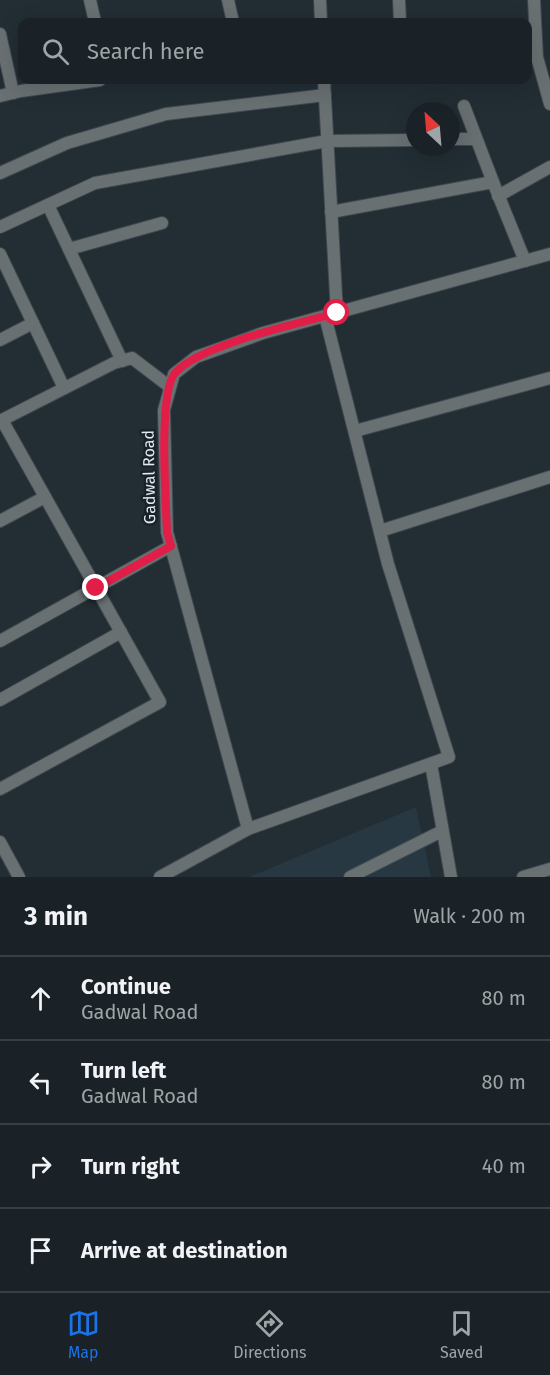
<!DOCTYPE html>
<html lang="en">
<head>
<meta charset="utf-8">
<style>
  :root { --surface:#1a2227; --page:#272f33; --text:#f1f3f6; --muted:#9fa4a7; --line:#383f44; --accent:#1a73e8 }
  body { margin:0; font-family:"Fira Sans",sans-serif; background:var(--page); color:var(--text) }
  .compass { position:absolute; left:406px; top:102px; width:54px; height:54px; border-radius:50%; background:var(--surface); box-shadow:0 6px 24px #0002; rotate:334deg }
  .stop { position:absolute; width:18px; height:18px; margin:-14px; border:4px solid #e11d48; border-radius:50%; background:#fff }
  .stop.end { background:#e11d48; border-color:#fff; box-shadow:0 2px 6px #0008 }
  .list { margin:0; padding:0; list-style:none }
  h2 { display:flex; justify-content:space-between; align-items:center; height:78px; margin:0; padding:0 24px; font-size:26px }
  h2 small { font-size:20px; font-weight:400; color:var(--muted) }
  .list li { display:grid; grid-template-columns:39px 1fr auto; gap:18px; align-items:center; box-sizing:border-box; height:84px; padding:0 24px; border-top:2px solid var(--line) }
  .list b { display:block; font-size:22px; white-space:nowrap }
  .list p { margin:0; font-size:20px; white-space:nowrap; color:var(--muted) }
  .list em { font-size:20px; font-style:normal; color:var(--muted) }
  .icon { flex:none; width:33px; height:33px; fill:none; stroke:currentColor; stroke-width:2; stroke-linecap:round; stroke-linejoin:round }
  .map { position:relative; flex:none; width:550px; height:877px; overflow:hidden }
  .search { position:absolute; background:var(--surface); box-shadow:0 6px 24px #0002; left:18px; right:18px; top:18px; height:66px; display:flex; align-items:center; gap:15px; box-sizing:border-box; padding:0 21px; border-radius:12px; color:var(--muted); font-size:22px }
  .sheet { height:414px; background:var(--surface) }
  nav { display:flex; justify-content:space-around; align-items:center; box-sizing:border-box; height:84px; border-top:2px solid var(--line); background:var(--surface); font-size:16px; color:var(--muted) }
  nav a { display:grid; justify-items:center; gap:3px }
  nav .on { color:var(--accent) }
  .map>svg:first-child { display:block }
  .built { fill:#273842 }
  .lines { fill:none; stroke-linecap:round; stroke-linejoin:round }
  .minor-casing { stroke:#3d484e; stroke-width:14 }
  .tertiary-casing { stroke:#3d484e; stroke-width:14 }
  .minor { stroke:#697071; stroke-width:12 }
  .tertiary { stroke:#697071; stroke-width:12 }
  .route { stroke:#e11d48; stroke-width:8 }
  .labels { text-anchor:middle; dominant-baseline:central; stroke-width:5; stroke-linejoin:round; paint-order:stroke }
  .street-label { font-size:16px; fill:#e4ebf0; stroke:#192329 }
</style>
</head>
<body>
<div class="map">
<svg width="550" height="877" viewBox="0 0 550 877">
  <rect width="100%" height="100%" fill="#222d34"/>
  <path class="built" d="M 416,807 L 431,877 L 249,877 Z"/>
  <g class="lines">
    <defs>
      <g id="minor">
        <path d="M 90,0 L 95,22"/>
        <path d="M 228,0 L 233,22"/>
        <path d="M 320,0 L 321,22"/>
        <path d="M 399,0 L 400,22"/>
        <path d="M 0,34 L 13,93"/>
        <path d="M 528,57 L 537,57 L 534,0"/>
        <path d="M 537,57 L 550,104"/>
        <path d="M 324,80 L 337,313"/>
        <path d="M 0,96 L 21,91 L 100,80"/>
        <path d="M 464,106 L 493,182"/>
        <path d="M 451,139 L 476,139"/>
        <path d="M 0,173 L 67,143 L 166,114 L 325,95"/>
        <path d="M 498,196 L 550,167"/>
        <path d="M 48,205 L 122,361"/>
        <path d="M 331,212 L 493,182 L 525,261"/>
        <path d="M 0,227 L 95,183 L 327,141 L 415,140"/>
        <path d="M 69,249 L 162,223"/>
        <path d="M 0,254 L 64,388"/>
        <path d="M 0,340 L 33,323"/>
        <path d="M 355,431 L 550,378"/>
        <path d="M 0,521 L 45,497"/>
        <path d="M 380,531 L 550,477"/>
        <path d="M 0,641 L 171,546"/>
        <path d="M 0,700 L 121,632"/>
        <path d="M 431,764 L 451,877"/>
        <path d="M 0,789 L 160,702 L 2,420"/>
        <path d="M 248,829 L 449,757 L 388,564 L 325,316"/>
        <path d="M 0,842 L 19,877"/>
        <path d="M 350,877 L 442,831"/>
        <path d="M 523,877 L 550,869"/>
      </g>
      <g id="tertiary">
        <path d="M 0,421 L 114,363 L 132,358 L 170,387"/>
        <path d="M 160,877 L 248,829 L 167,532 L 164,410 L 174,374 L 196,357 L 263,333 L 550,254"/>
      </g>
    </defs>
    <use href="#minor" class="minor-casing"/>
    <use href="#tertiary" class="tertiary-casing"/>
    <use href="#minor" class="minor"/>
    <use href="#tertiary" class="tertiary"/>
  </g>
  <g class="lines">
    <path class="route" d="M 96,588 L 171,546 L 167,532 C 166,502 158,393 175,373 C 199,345 299,323 337,313"/>
  </g>
  <g class="labels">
    <g class="street-label">
      <text transform="translate(149 477) rotate(-91)">Gadwal Road</text>
    </g>
  </g>
</svg>
<svg class="compass" viewBox="-18 -18 36 36"><path d="M0-13l5 13h-10z" fill="#e53935"/><path d="M0 13l5-13h-10z" fill="#9fa4a7"/></svg>
<div class="stop" style="left:337px;top:313px"></div>
<div class="stop end" style="left:96px;top:588px"></div>
<div class="search"><svg class="icon" aria-label="search" viewBox="0 0 24 24"><circle cx="10" cy="10" r="6"/><path d="M15 15l6 6"/></svg>Search here</div>
</div>
<section class="sheet">
<h2>3 min<small>Walk · 200 m</small></h2>
<ul class="list">
<li><svg class="icon" aria-label="ahead" viewBox="0 0 24 24"><path d="M12 20V5M6 11l6-6 6 6"/></svg><div><b>Continue</b><p>Gadwal Road</p></div><em>80 m</em></li>
<li><svg class="icon" aria-label="left" viewBox="0 0 24 24"><path d="M17 20v-9H6M10 6l-5 5 5 5"/></svg><div><b>Turn left</b><p>Gadwal Road</p></div><em>80 m</em></li>
<li><svg class="icon" aria-label="right" viewBox="0 0 24 24"><path d="M7 20v-9h11M14 6l5 5-5 5"/></svg><div><b>Turn right</b></div><em>40 m</em></li>
<li><svg class="icon" aria-label="arrive" viewBox="0 0 24 24"><path d="M6 21V4h12l-3 4 3 4H6"/></svg><div><b>Arrive at destination</b></div></li>
</ul>
</section>
<nav>
<a class="on"><svg class="icon" aria-label="map" viewBox="0 0 24 24"><path d="M3 6l6-2 6 2 6-2v14l-6 2-6-2-6 2zM9 4v14M15 6v14"/></svg>Map</a>
<a><svg class="icon" aria-label="directions" viewBox="0 0 24 24"><path d="M12 3l9 9-9 9-9-9zM9 14v-3h6M13 9l2 2-2 2"/></svg>Directions</a>
<a><svg class="icon" aria-label="saved" viewBox="0 0 24 24"><path d="M7 4h10v16l-5-4-5 4z"/></svg>Saved</a>
</nav>
</body>
</html>
